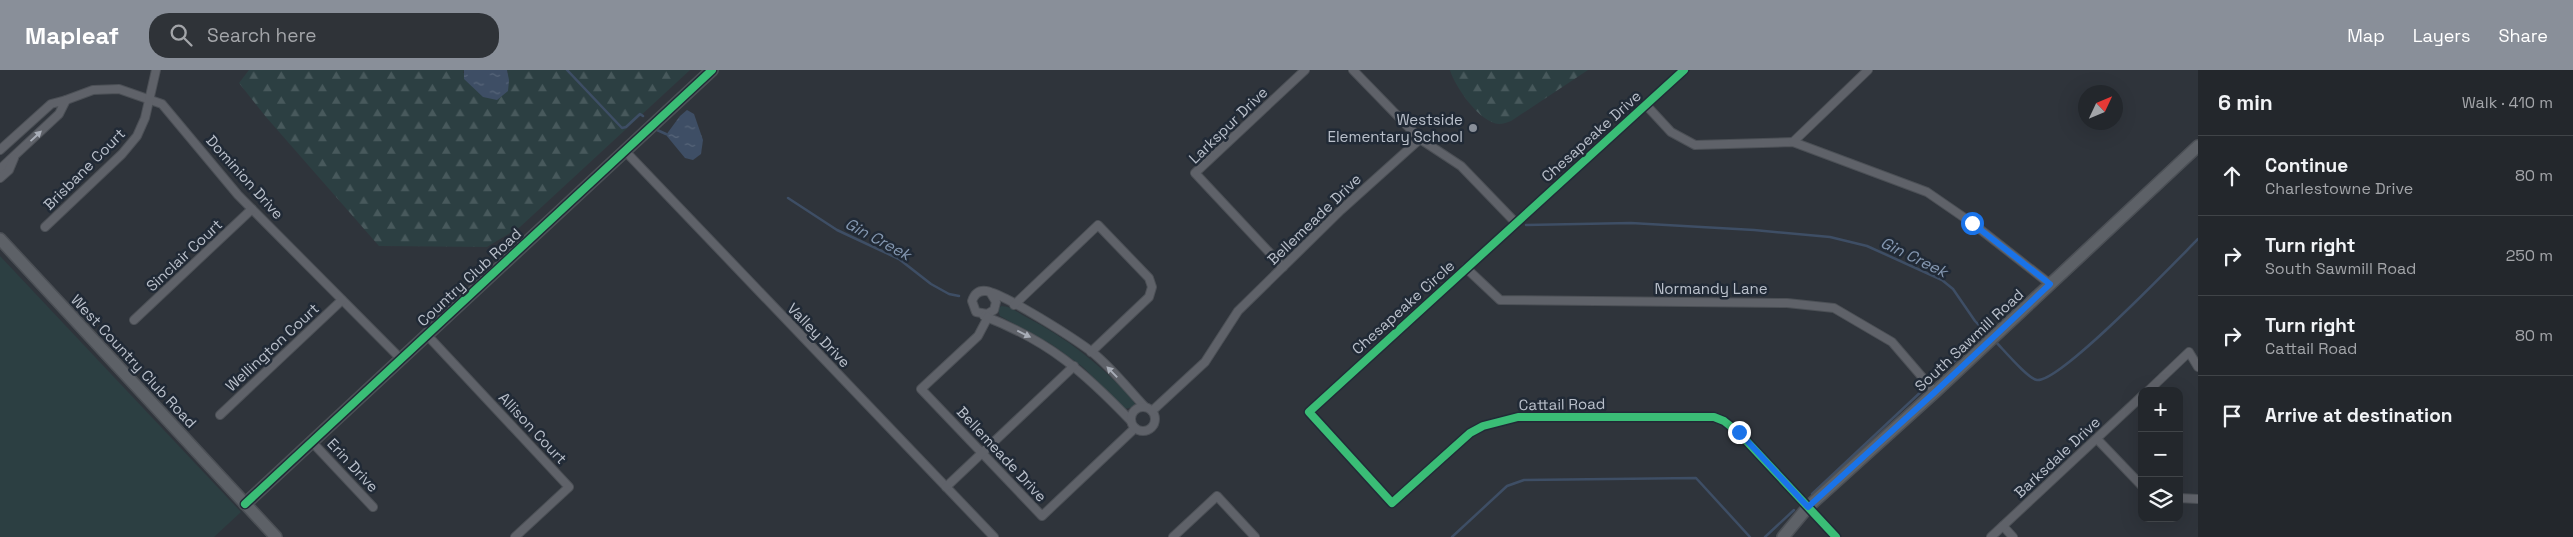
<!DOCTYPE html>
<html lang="en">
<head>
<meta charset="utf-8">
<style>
  :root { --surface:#23272c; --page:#2f3338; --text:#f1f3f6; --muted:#a3a5a9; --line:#404448; --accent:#898f99 }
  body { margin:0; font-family:"Space Grotesk",sans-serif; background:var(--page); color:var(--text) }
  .controls { position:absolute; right:15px; bottom:15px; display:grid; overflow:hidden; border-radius:10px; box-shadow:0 5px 20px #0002 }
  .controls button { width:45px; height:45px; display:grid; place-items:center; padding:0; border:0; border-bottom:1px solid var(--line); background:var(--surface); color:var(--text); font:25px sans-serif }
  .compass { position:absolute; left:2078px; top:15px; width:45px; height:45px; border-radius:50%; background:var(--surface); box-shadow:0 5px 20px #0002; rotate:46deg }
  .stop { position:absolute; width:15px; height:15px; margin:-11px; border:4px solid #1a73e8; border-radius:50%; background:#fff }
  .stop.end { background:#1a73e8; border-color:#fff; box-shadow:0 1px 5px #0008 }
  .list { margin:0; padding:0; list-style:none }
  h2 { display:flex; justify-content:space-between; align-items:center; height:65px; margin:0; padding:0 20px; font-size:21px }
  h2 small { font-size:16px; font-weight:400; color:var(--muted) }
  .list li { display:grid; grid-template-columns:32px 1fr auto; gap:15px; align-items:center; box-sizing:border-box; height:80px; padding:0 20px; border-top:1px solid var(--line) }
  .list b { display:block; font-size:19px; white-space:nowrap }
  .list p { margin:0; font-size:16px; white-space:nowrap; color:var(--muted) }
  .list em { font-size:16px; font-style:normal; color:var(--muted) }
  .icon { flex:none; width:28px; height:28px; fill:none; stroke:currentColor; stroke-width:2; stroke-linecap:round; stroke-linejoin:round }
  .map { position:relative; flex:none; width:2198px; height:467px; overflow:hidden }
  header { display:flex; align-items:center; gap:30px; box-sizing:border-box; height:70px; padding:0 25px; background:var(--accent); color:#fff }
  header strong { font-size:24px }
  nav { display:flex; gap:28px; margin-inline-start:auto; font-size:18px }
  .search { width:350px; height:45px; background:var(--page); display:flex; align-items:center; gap:12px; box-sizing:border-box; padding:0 18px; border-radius:20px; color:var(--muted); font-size:19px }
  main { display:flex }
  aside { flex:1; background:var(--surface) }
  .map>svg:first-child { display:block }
  .grass { fill:#2c3f42 }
  .forest { fill:url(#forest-firs) }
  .water { fill:url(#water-ripples) }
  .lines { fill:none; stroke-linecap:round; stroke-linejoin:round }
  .stream { stroke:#3e4e65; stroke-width:2.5 }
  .street-casing { stroke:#4c5056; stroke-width:10 }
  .secondary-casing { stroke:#4c5056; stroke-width:14 }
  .street { stroke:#5f6269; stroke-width:8 }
  .secondary { stroke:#5d6167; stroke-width:11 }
  .cycleway-casing { stroke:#212a36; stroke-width:11 }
  .cycleway { stroke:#3abd76; stroke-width:8 }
  .oneway { fill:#a8adb7 }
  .route { stroke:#1a73e8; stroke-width:6 }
  .poi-dot { fill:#898f99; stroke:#212a36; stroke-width:2 }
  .labels { text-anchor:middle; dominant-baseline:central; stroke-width:5; stroke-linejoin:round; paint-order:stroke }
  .poi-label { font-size:15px; fill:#bac0cb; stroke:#212a36; text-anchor:end }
  .street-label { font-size:15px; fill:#bac0cb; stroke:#212a36 }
  .water-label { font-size:16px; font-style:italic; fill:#8497b0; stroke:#212a36 }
</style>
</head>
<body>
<header>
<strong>Mapleaf</strong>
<div class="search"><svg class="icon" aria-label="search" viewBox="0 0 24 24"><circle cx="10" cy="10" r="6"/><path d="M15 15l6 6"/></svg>Search here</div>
<nav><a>Map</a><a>Layers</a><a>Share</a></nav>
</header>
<main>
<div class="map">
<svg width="2198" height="467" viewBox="0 0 2198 467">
  <defs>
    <pattern id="forest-firs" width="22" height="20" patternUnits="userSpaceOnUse" patternTransform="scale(1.25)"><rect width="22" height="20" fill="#2c3f42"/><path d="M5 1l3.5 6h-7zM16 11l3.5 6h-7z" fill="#48595c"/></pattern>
    <pattern id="water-ripples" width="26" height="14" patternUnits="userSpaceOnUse" patternTransform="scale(1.25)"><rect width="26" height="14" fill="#3e4e65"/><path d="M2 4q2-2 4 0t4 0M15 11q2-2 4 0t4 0" fill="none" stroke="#58667a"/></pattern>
  </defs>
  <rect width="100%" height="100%" fill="#2f343b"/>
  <g class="grass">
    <path d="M 0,186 L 241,442 L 214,467 L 0,467 Z"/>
    <path d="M 1001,236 C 1010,236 1019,243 1026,247 C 1067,268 1099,294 1131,327 L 1135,334 L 1133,337 L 1125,339 L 1083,297 L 1051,274 L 1000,246 L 998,240 Z"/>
  </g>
  <g class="forest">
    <path d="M 249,0 L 464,0 L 463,3 L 508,3 L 507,0 L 690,0 L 520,157 L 487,177 L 379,176 L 266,47 L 239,13 Z"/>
    <path d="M 1450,0 L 1588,0 L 1511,51 C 1508,52 1503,54 1499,54 C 1480,53 1455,17 1450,0 Z"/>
  </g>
  <g class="water">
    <path d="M 464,0 L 507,0 L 509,10 L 508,21 L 497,30 L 483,27 L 464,9 Z"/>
    <path d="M 687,40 L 694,44 L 703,70 L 701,84 L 693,90 L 685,88 L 666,65 L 680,46 Z"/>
  </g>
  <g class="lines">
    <g class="stream">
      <path d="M 567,0 L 622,58 L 626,57 L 640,44 L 643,46"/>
      <path d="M 657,60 L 666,64"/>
      <path d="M 788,128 L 837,160 L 899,189 L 931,214 L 949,224 L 959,226"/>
      <path d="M 1526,155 L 1631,153 L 1754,160 L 1830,167 L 1867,176 L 1942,210 L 1953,219 L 1975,251 L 1989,266"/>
      <path d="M 1995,271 C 2003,279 2028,309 2037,310 C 2060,313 2176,191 2198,169"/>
      <path d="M 1937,307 L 1986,263"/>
      <path d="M 1812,424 L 1925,318"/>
      <path d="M 1452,467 L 1507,416 L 1524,410 L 1696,408 L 1750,467"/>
      <path d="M 1765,467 L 1794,440"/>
    </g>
    <defs>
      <g id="street">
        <path d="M 1353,0 L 1420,69 L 1461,96 L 1516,153"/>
        <path d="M 1684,0 L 1309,342 L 1392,433 L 1470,363 L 1483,356 L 1518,347 L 1714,347 L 1724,351 L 1739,363 L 1836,467"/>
        <path d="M 66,30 L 93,20 L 119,19 L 162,34 L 238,125 L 401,289"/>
        <path d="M 1646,35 L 1671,62 L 1695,75 L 1793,72 L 1927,122 L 1972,153 L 2050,214"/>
        <path d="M 1793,72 L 1868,0"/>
        <path d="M 0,80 L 51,34 L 66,30 L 59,44 L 0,99"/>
        <path d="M 625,81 L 994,467"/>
        <path d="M 0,108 L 9,100 L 14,88"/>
        <path d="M 45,157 L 122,84 L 137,66 L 145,48 L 156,0"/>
        <path d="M 1283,197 L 1195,103 L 1305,0"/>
        <path d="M 1466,198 L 1500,230 L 1787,233 L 1834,238 L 1892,272 L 1935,322"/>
        <path d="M 990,222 L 996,232 L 994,240 L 987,244 L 976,242 L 972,231 C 974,225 978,220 986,221 C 1005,224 1075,269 1092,282 C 1112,298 1128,319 1145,337"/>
        <path d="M 1014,235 L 1098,155 L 1149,208 L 1152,217 L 1149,227 L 1091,282"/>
        <path d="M 984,246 C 1049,271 1084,302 1131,351"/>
        <path d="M 988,247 L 978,266 L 921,319 L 1042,446 L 1135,358"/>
        <path d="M 134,250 L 252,139"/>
        <path d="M 427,265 L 569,417 L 515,467"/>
        <path d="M 2148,321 L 2189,282 L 2198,297"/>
        <circle cx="1143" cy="349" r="12"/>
        <path d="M 1152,341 L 1205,292 L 1238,241 L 1341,140 L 1420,69"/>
        <path d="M 220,345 L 342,230"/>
        <path d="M 2097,369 L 2142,416"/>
        <path d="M 312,372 L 373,437"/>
        <path d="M 946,417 L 1074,296"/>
        <path d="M 2179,428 L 2198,429"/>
        <path d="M 2003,456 L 2013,467"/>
        <path d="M 1173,467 L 1217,426 L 1255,467"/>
        <path d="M 1991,467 L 2142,326"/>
      </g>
      <g id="secondary">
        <path d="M 0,169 L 276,467"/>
        <path d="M 245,434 L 712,0"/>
        <path d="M 1783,467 L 1808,437 L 1935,322 L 2198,76"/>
      </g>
    </defs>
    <use href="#street" class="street-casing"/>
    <use href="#secondary" class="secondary-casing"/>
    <use href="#street" class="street"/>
    <use href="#secondary" class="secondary"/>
    <defs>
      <g id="cycleway">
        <path d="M 1684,0 L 1309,342 L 1392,433 L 1470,363 L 1483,356 L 1518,347 L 1714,347 L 1724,351 L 1739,363 L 1836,467"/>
        <path d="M 245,434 L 712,0"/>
      </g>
    </defs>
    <use href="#cycleway" class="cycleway-casing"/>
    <use href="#cycleway" class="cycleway"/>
  </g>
  <defs><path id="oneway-solid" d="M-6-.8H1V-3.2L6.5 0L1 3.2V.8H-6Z" transform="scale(1.25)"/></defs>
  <g class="oneway">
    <use href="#oneway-solid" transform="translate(36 66) rotate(-43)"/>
    <use href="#oneway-solid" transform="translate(1024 264) rotate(26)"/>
    <use href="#oneway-solid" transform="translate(1112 302) rotate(-134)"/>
  </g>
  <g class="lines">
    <path class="route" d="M 1739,362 L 1808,437 L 1935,322 L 2050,214 L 1972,153"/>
  </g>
  <circle class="poi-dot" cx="1473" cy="58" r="5"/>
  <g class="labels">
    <g class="poi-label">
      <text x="1463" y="49">Westside<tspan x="1463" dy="17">Elementary School</tspan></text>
    </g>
    <g class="street-label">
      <text transform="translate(1228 55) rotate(-44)">Larkspur Drive</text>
      <text transform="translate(1591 66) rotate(-42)">Chesapeake Drive</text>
      <text transform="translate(84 99) rotate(-45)">Brisbane Court</text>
      <text transform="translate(245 107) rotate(48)">Dominion Drive</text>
      <text transform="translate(1314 149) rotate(-44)">Bellemeade Drive</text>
      <text transform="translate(184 185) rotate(-43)">Sinclair Court</text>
      <text transform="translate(469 207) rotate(-43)">Country Club Road</text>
      <text x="1711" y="218">Normandy Lane</text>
      <text transform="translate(1403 237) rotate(-42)">Chesapeake Circle</text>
      <text transform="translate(819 265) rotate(46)">Valley Drive</text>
      <text transform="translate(1969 270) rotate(-43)">South Sawmill Road</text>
      <text transform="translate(272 277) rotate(-43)">Wellington Court</text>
      <text transform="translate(134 291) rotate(47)">West Country Club Road</text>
      <text transform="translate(1562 334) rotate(-1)">Cattail Road</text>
      <text transform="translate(533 358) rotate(47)">Allison Court</text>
      <text transform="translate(1002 384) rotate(47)">Bellemeade Drive</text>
      <text transform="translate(2057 387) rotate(-43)">Barksdale Drive</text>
      <text transform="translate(353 395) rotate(47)">Erin Drive</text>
    </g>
    <g class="water-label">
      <text transform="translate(878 169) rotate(28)">Gin Creek</text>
      <text transform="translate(1914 187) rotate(26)">Gin Creek</text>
    </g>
  </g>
</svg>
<div class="controls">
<button>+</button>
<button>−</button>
<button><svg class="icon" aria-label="layers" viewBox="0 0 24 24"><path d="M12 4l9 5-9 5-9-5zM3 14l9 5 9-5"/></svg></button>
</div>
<svg class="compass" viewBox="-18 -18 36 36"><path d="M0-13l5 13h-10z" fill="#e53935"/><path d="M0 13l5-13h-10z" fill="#a3a5a9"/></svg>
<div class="stop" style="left:1972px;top:153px"></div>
<div class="stop end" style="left:1739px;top:362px"></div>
</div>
<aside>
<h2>6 min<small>Walk · 410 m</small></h2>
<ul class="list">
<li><svg class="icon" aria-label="ahead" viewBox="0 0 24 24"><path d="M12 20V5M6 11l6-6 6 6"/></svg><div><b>Continue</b><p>Charlestowne Drive</p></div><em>80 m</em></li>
<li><svg class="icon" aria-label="right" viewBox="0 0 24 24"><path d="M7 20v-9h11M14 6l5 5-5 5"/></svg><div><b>Turn right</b><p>South Sawmill Road</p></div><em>250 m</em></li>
<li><svg class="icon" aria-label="right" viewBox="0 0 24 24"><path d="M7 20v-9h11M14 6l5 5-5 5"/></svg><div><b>Turn right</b><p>Cattail Road</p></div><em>80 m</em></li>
<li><svg class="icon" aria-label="arrive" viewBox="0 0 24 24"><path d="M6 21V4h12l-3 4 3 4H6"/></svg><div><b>Arrive at destination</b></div></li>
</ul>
</aside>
</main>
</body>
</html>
